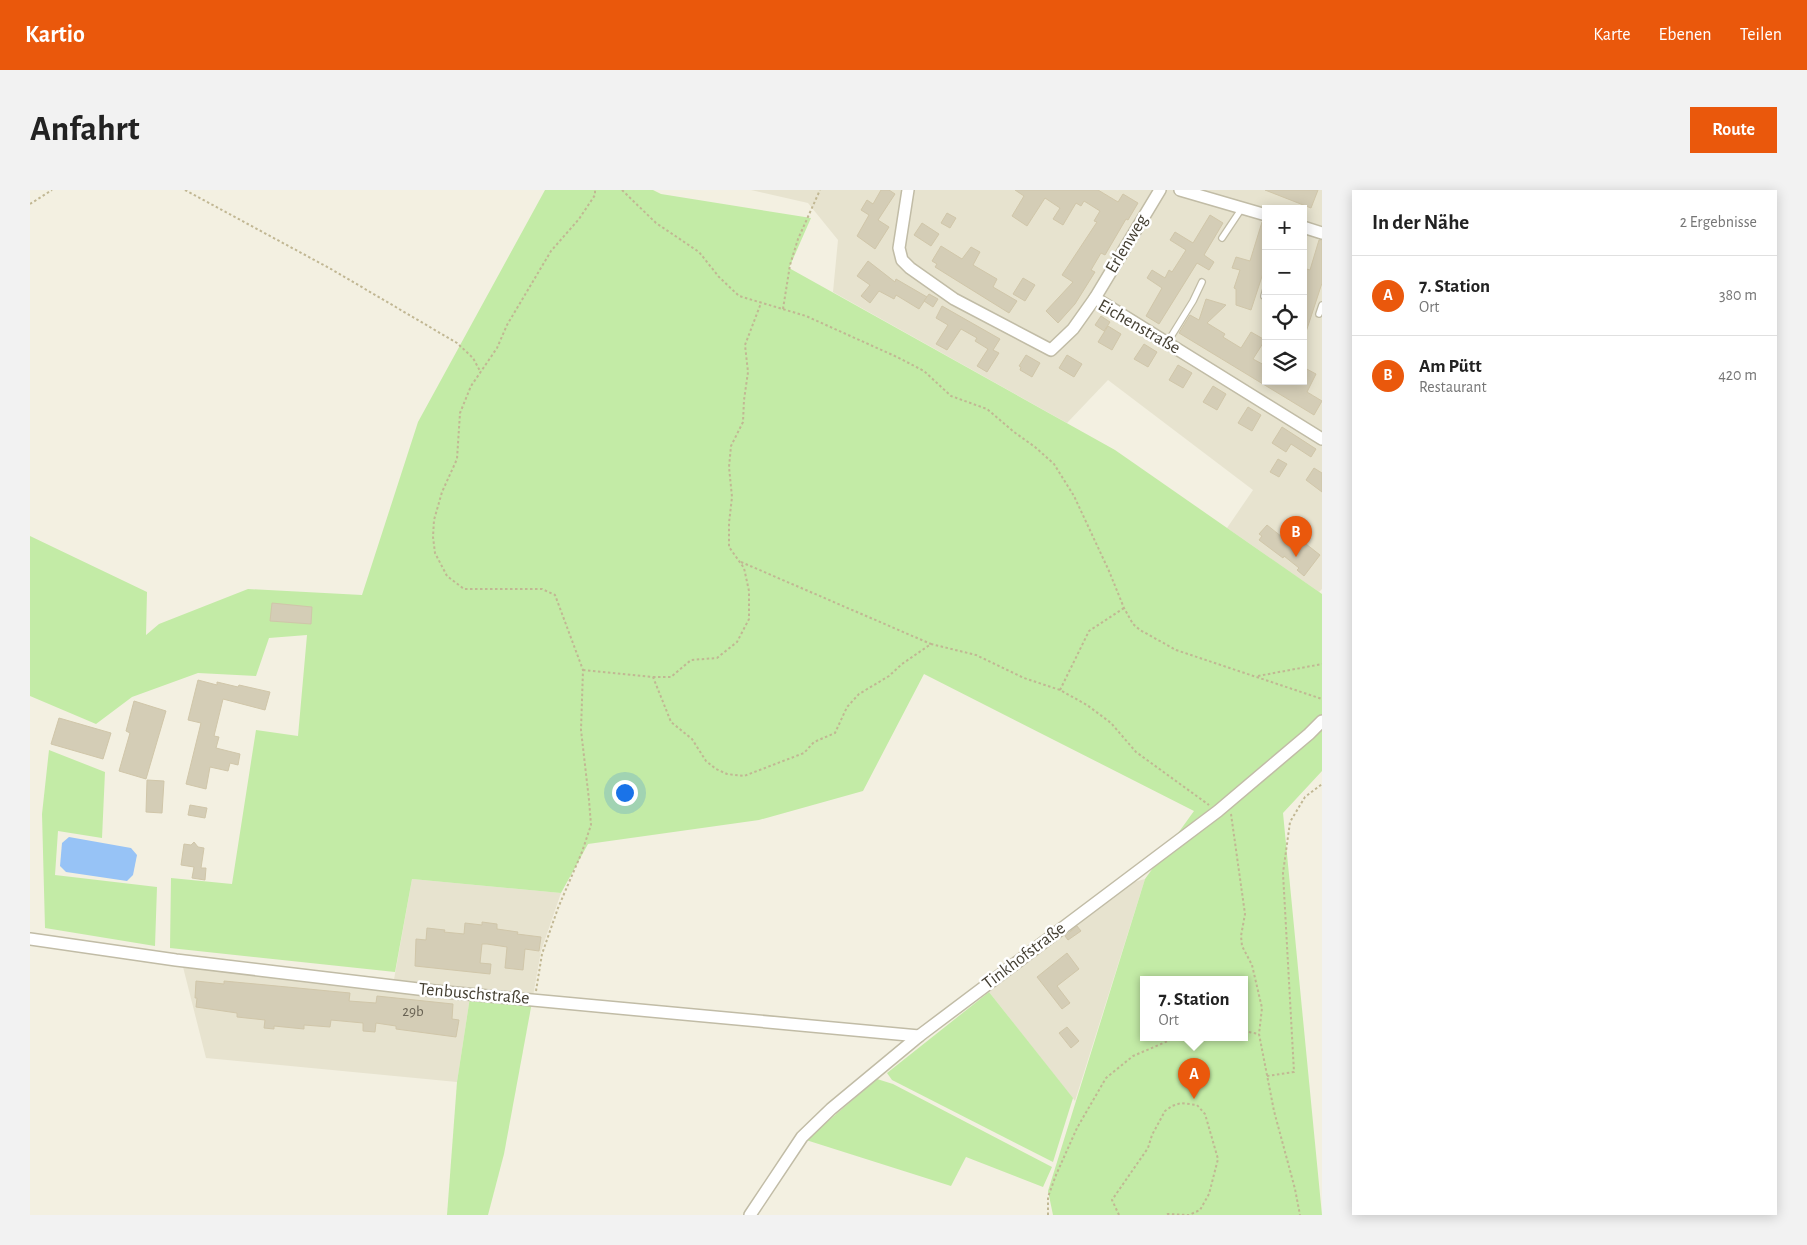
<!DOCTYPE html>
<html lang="de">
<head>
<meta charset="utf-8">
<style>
  :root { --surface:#fff; --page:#f2f2f2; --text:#222; --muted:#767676; --line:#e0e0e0; --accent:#ea580c }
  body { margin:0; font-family:"Alegreya Sans",sans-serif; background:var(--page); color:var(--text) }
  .controls { position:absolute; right:15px; top:15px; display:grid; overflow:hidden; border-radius:0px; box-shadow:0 2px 12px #0003 }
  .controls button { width:45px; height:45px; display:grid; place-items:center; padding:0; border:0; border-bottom:1px solid var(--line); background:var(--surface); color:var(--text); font:25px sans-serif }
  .you { position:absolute; left:594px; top:602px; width:18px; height:18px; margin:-12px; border:4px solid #fff; border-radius:50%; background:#1a73e8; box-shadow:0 0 0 8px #1a73e833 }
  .badge { display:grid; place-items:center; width:32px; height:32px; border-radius:50%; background:var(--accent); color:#fff; font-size:16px; font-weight:700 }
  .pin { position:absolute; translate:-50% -41px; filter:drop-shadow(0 1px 2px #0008) }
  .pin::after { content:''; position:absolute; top:26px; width:18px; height:15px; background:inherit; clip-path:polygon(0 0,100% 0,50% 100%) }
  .popup { position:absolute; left:1110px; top:786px; width:108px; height:65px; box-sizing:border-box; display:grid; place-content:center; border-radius:0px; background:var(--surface); filter:drop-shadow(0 1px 4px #0005); font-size:16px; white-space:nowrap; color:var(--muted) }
  .popup b { font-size:19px; color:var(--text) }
  .popup::after { content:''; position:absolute; left:50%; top:100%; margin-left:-10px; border:10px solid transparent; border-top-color:var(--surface) }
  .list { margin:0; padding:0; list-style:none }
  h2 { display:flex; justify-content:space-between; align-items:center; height:65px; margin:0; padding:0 20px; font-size:21px }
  h2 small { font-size:16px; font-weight:400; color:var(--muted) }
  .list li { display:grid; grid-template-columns:32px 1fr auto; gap:15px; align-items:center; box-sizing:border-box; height:80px; padding:0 20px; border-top:1px solid var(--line) }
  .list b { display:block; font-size:19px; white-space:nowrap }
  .list p { margin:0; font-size:16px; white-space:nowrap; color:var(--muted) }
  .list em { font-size:16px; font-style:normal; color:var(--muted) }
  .icon { flex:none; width:28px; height:28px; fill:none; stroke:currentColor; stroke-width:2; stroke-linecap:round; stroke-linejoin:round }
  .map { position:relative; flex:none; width:1292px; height:1025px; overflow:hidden; border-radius:0px }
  header { display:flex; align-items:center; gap:30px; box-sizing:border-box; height:70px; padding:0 25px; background:var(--accent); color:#fff }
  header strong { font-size:24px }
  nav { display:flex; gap:28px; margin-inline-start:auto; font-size:18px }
  .intro { display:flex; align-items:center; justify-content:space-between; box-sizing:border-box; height:120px; padding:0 30px }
  h1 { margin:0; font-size:35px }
  .button { padding:12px 22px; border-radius:0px; background:var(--accent); color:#fff; font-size:18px; font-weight:700 }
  main { display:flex; gap:30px; padding:0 30px }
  aside { flex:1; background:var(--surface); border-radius:0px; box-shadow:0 2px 12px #0003 }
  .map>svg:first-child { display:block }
  .residential { fill:#e7e3cf; fill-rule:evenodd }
  .green { fill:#c3eba6; fill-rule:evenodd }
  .water { fill:#97c3f6 }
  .building { fill:#d4cdb6; stroke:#d0c6a9 }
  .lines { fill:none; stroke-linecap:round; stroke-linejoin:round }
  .service-casing { stroke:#c1bca6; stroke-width:8 }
  .minor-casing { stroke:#c1bca6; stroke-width:14 }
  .path { stroke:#c1b793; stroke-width:2; stroke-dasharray:2.5 2.5; stroke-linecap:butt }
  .service { stroke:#fff; stroke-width:5.5 }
  .minor { stroke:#fff; stroke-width:11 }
  .labels { text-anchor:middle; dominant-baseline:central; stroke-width:5; stroke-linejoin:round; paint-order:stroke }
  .number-label { font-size:15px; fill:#686253 }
  .street-label { font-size:18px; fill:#443f32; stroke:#fff }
</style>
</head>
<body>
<header>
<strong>Kartio</strong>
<nav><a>Karte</a><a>Ebenen</a><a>Teilen</a></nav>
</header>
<div class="intro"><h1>Anfahrt</h1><a class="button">Route</a></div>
<main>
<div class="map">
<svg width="1292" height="1025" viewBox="0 0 1292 1025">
  <rect width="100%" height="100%" fill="#f3f0e1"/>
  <g class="residential">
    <path d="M 721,0 L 1292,0 L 1292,399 L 1289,402 L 1197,338 L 1223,300 L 1078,190 L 1037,233 L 803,102 L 808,50 L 778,13 ZM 1236,19 L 1273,19 L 1273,191 L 1236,191 Z"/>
    <path d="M 382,689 L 531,703 L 511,761 L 502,812 L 440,807 L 427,892 L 176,868 L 152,773 L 363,795 Z"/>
    <path d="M 1115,689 L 1045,911 L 959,802 L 1097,694 Z"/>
  </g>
  <g class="green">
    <path d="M 515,0 L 623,0 L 631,4 L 781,28 L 759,78 L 1085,260 L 1292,404 L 1292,581 L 1253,623 L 1292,1025 L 1023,1025 L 1018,1001 L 1115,689 L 1164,621 L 894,484 L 833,601 L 729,630 L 558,654 L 531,703 L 382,689 L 365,782 L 140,758 L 141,688 L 202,694 L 226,540 L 268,546 L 277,445 L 239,448 L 226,486 L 168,483 L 102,507 L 66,534 L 0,506 L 0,346 L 117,402 L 116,445 L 129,434 L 218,399 L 332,405 L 388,232 ZM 1114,790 L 1214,790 L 1214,848 L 1114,848 Z"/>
    <path d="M 19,560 L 75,582 L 72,648 L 28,641 L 25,685 L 127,697 L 125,756 L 15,738 L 12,624 Z"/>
    <path d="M 959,802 L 1043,908 L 1023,972 L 862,890 L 857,883 Z"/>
    <path d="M 440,807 L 502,812 L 474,964 L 458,1025 L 417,1025 L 427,892 Z"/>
    <path d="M 847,889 L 863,894 L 1022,977 L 1013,997 L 936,967 L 921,996 L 776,950 Z"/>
  </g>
  <path class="water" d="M 39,647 L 101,658 L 107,665 L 103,685 L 97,691 L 36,682 L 30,676 L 32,653 Z"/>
  <g class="building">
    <path d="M 851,0 L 859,0 L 865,4 L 848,30 L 859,37 L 845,59 L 827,46 L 839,25 L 831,20 L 837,10 L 843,14 Z"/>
    <path d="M 985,0 L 1068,0 L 1088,12 L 1093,4 L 1108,13 L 1098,30 L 1096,29 L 1075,65 L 1071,63 L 1061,80 L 1065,82 L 1045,114 L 1028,133 L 1016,121 L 1043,92 L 1032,85 L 1067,32 L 1064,31 L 1070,21 L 1054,11 L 1051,16 L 1046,13 L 1033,35 L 1023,29 L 1030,18 L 1015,8 L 997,36 L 982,26 L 994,6 Z"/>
    <path d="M 1235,0 L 1288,0 L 1281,18 Z"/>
    <path d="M 917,23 L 926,28 L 920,38 L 911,33 Z"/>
    <path d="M 1180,25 L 1193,33 L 1174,65 L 1184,72 L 1179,80 L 1167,73 L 1129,134 L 1116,126 L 1132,98 L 1117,88 L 1122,80 L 1135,88 L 1139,80 L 1142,82 L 1156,60 L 1140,50 L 1145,42 L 1163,53 Z"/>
    <path d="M 1232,32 L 1236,32 L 1236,74 L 1221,120 L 1206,115 L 1206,99 L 1204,98 L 1210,80 L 1202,78 L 1206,67 L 1220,71 Z"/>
    <path d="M 892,33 L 909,44 L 901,56 L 884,45 Z"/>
    <path d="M 1289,50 L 1292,50 L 1292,93 L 1275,145 L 1273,145 L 1273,78 L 1280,80 Z"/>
    <path d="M 911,56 L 932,69 L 941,57 L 950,62 L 943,75 L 967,89 L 963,97 L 987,111 L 979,123 L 905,77 L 907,74 L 902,71 Z"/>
    <path d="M 838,71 L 865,92 L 866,89 L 897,107 L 889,119 L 866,105 L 864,109 L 849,101 L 840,113 L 831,106 L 840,95 L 827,86 Z"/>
    <path d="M 993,88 L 1005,95 L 995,111 L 983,104 Z"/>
    <path d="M 899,104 L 908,109 L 903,117 L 894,111 Z"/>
    <path d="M 1176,109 L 1196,115 L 1177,133 L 1195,144 L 1193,147 L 1211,158 L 1221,142 L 1235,150 L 1223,169 L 1236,176 L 1236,191 L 1273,191 L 1273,177 L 1286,184 L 1277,202 L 1292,211 L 1284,225 L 1149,143 L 1160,125 L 1169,130 Z"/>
    <path d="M 912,116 L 970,149 L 963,160 L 969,163 L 957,182 L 947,176 L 958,159 L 945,151 L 947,148 L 931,139 L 917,160 L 906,154 L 918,135 L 906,128 Z"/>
    <path d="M 1071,126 L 1080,132 L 1074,141 L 1065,135 Z"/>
    <path d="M 1078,136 L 1091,144 L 1082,160 L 1068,152 Z"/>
    <path d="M 1114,154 L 1127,162 L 1118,177 L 1104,169 Z"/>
    <path d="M 996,165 L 1010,173 L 1002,187 L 990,180 L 991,177 L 989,176 Z"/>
    <path d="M 1037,165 L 1052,174 L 1044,187 L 1029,178 Z"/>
    <path d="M 1148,175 L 1162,183 L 1153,198 L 1139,190 Z"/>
    <path d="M 1183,196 L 1196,204 L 1187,220 L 1173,212 Z"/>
    <path d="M 1218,217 L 1231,225 L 1222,241 L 1208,233 Z"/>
    <path d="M 1252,237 L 1286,259 L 1281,267 L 1261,254 L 1256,262 L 1242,253 Z"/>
    <path d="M 1248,269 L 1257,274 L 1249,287 L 1240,282 Z"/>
    <path d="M 1284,278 L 1292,283 L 1292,302 L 1276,290 Z"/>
    <path d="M 1237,335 L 1257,351 L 1267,338 L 1275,345 L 1271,350 L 1290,365 L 1274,386 L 1267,380 L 1269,378 L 1254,366 L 1253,368 L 1229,350 L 1232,346 L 1229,344 Z"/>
    <path d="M 242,413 L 282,417 L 281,434 L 240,431 Z"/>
    <path d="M 168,490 L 187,495 L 187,492 L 208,497 L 209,495 L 240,502 L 235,520 L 193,509 L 184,546 L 189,547 L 186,558 L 210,564 L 208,575 L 200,573 L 198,581 L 180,577 L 176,599 L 156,594 L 171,533 L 158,530 Z"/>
    <path d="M 104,511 L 136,521 L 116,589 L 89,581 L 100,543 L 96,541 Z"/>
    <path d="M 29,528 L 81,543 L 73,569 L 21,554 Z"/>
    <path d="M 117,590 L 134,591 L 132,623 L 116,622 Z"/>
    <path d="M 160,615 L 177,618 L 175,628 L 158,625 Z"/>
    <path d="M 164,652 L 168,657 L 174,658 L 171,678 L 176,678 L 175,690 L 162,688 L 164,677 L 151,675 L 154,654 L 161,655 Z"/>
    <path d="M 452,732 L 467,734 L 467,739 L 488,742 L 487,744 L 511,747 L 509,761 L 495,759 L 493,780 L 475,778 L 477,757 L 457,754 L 452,754 L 450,773 L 461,774 L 460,784 L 385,776 L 386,749 L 396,750 L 397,738 L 415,740 L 414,742 L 434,744 L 435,733 L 452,735 Z"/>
    <path d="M 1047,736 L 1051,741 L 1038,750 L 1035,746 Z"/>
    <path d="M 1037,763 L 1049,779 L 1027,796 L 1040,813 L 1032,819 L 1007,787 Z"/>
    <path d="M 166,791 L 194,794 L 194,791 L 320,803 L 319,811 L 346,813 L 347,806 L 423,814 L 422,829 L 429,830 L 426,847 L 366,839 L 366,836 L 346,833 L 345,842 L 333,841 L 333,833 L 301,830 L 300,837 L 274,835 L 274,839 L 244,836 L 244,839 L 234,838 L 235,830 L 207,827 L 207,823 L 166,817 L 167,808 L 165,808 Z"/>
    <path d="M 1037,837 L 1049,851 L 1041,858 L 1029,843 Z"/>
  </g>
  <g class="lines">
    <defs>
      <g id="service">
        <path d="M 1192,48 L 1212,18"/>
        <path d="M 1234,106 L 1236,99"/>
        <path d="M 1289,124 L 1292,115"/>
        <path d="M 1137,153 L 1163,111 L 1172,92"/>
      </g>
      <g id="minor">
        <path d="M 878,0 L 869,58 L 872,70 L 880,78 L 924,109 L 1021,160 L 1043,139 L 1065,108 L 1292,249"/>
        <path d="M 1150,0 L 1236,25"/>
        <path d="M 1273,37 L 1292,43"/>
        <path d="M 1065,108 L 1130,0"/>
        <path d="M 0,749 L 146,770 L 405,801 L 889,846"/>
        <path d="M 720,1025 L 772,947 L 801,919 L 889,846 L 1188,621 L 1279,544 L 1292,531"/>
      </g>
    </defs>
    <use href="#service" class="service-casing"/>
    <use href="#minor" class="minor-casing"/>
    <g class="path">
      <path d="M 155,0 L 301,79 L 427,153 L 443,168 L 450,181"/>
      <path d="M 592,0 L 626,33 L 669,62 L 689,87 L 709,106 L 776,126 L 867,167 L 894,181 L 921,206 L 957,219 L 984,242 L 1005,257 L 1024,274 L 1044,306 L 1079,381 L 1094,418 L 1103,434 L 1110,440 L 1146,460 L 1292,509"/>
      <path d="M 0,14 L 22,0"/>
      <path d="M 753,119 L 760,75 L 768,49 L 790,0"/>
      <path d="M 711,372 L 901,454"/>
      <path d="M 553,480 L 623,487 L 641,532 L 662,549 L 676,571 L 686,579 L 697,584 L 714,586 L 774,563 L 784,552 L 805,543 L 817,517 L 829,504 L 859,486 L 872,474 L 901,454 L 946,465 L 994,488 L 1030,500 L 1057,515 L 1081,533 L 1106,562 L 1179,615"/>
      <path d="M 1228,486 L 1292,474"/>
      <path d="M 623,487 L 641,487 L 661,470 L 687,468 L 707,452 L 719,429 L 719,401 L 714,378 L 699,357 L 699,333 L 702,307 L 699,277 L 701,256 L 713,232 L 714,210 L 718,182 L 715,155 L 731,113"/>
      <path d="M 1030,500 L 1059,441 L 1094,418"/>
      <path d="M 1201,624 L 1215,724 L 1211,746 L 1212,756 L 1222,775 L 1232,818 L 1229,844 L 1244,921 L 1265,999 L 1270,1025"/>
      <path d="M 506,801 L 512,764 L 528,718 L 552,662 L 561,635 L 559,610 L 551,540 L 553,480 L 525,405 L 512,399 L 434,399 L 417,386 L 405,363 L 403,347 L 404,330 L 412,302 L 427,269 L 430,223 L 441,196 L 467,158 L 477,135 L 521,61 L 549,29 L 565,5 L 565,0"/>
      <path d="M 1214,841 L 1229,844"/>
      <path d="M 1237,886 L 1264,882 L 1253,683 L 1260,632 L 1275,607 L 1292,594"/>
      <path d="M 1018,1025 L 1018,1007 L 1026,985 L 1047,938 L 1076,888 L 1103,866 L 1145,848"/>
      <path d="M 1089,1025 L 1082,1010 L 1118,958 L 1122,945 L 1135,921 L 1142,916 L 1151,913 L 1167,915 L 1175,924 L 1188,969 L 1179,1004 L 1170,1020 L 1159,1025 L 1138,1024 L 1136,1025"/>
    </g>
    <use href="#service" class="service"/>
    <use href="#minor" class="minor"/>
  </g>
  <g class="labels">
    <g class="number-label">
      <text x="383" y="821">29b</text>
    </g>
    <g class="street-label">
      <text transform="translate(1097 54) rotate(-59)">Erlenweg</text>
      <text transform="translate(1109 137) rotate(30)">Eichenstraße</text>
      <text transform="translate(994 766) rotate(-37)">Tinkhofstraße</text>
      <text transform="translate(444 804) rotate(5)">Tenbuschstraße</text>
    </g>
  </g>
</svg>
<div class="controls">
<button>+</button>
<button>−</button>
<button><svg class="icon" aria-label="locate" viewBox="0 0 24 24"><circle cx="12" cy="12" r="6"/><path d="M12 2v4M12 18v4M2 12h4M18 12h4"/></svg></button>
<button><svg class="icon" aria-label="layers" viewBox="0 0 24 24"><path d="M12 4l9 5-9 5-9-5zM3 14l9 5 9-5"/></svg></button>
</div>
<div class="you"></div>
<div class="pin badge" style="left:1164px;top:909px">A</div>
<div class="popup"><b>7. Station</b>Ort</div>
<div class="pin badge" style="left:1266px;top:367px">B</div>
</div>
<aside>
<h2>In der Nähe<small>2 Ergebnisse</small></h2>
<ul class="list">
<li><span class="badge">A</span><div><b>7. Station</b><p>Ort</p></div><em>380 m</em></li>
<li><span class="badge">B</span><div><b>Am Pütt</b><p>Restaurant</p></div><em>420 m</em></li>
</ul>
</aside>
</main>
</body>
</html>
